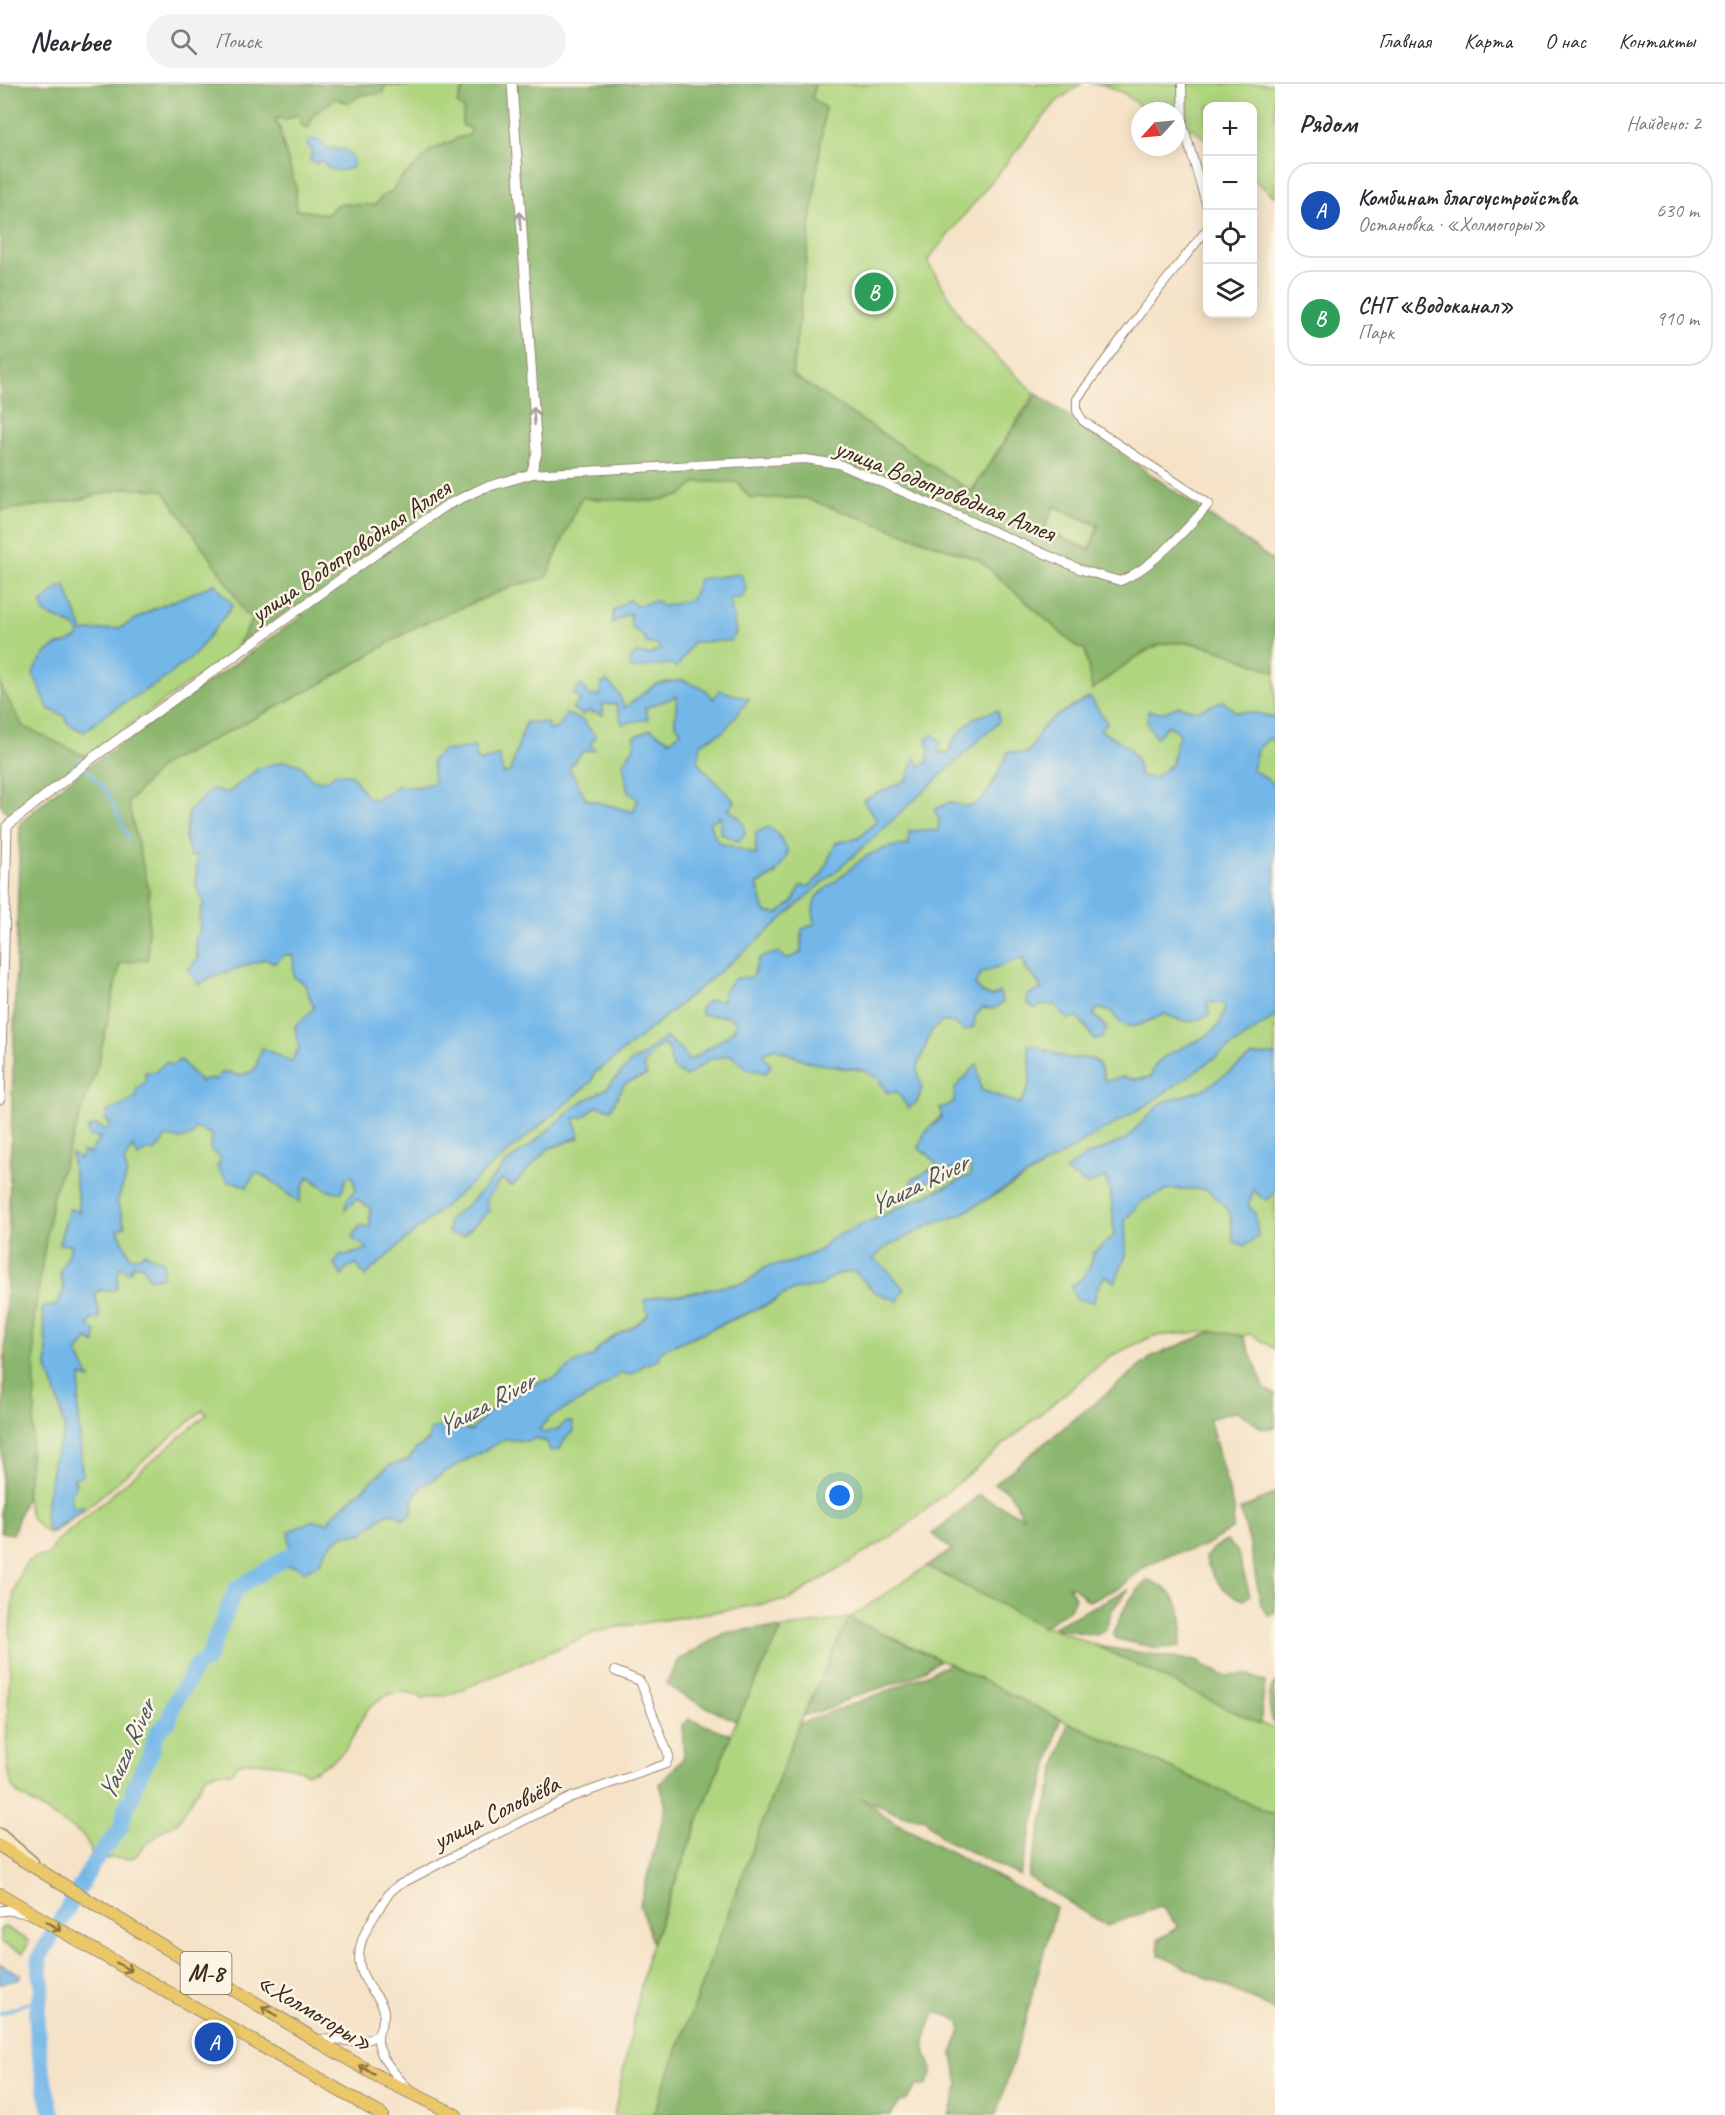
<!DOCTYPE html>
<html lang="ru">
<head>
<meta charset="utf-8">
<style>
  :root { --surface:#fff; --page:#f2f2f3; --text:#2b2b33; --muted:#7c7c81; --line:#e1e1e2; --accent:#d1495b }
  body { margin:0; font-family:Caveat,sans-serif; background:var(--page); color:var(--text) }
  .controls { position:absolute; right:18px; top:18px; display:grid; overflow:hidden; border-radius:12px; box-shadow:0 3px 15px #0003 }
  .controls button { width:54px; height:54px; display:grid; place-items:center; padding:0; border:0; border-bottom:2px solid var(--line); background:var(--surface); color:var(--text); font:30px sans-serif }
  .compass { position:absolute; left:1131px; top:18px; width:54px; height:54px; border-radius:50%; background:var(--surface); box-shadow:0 3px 15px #0003; rotate:243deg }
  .you { position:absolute; left:840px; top:1412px; width:21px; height:21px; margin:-15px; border:4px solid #fff; border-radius:50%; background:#1a73e8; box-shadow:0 0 0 9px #1a73e833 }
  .badge { display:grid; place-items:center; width:39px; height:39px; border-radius:50%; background:var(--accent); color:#fff; font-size:20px; font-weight:700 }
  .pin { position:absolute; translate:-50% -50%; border:3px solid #fff; box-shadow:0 2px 6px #0006 }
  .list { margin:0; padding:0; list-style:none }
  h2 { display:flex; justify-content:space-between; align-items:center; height:78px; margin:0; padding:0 24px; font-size:26px }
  h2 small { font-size:20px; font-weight:400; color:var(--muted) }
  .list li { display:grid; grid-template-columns:39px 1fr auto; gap:18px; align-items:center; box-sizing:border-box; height:96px; margin:0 12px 12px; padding:0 12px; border:2px solid var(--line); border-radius:24px }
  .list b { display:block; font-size:22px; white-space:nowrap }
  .list p { margin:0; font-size:20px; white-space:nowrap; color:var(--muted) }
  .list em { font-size:20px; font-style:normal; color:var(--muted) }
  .icon { flex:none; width:33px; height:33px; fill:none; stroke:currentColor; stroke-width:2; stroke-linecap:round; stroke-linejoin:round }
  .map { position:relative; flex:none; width:1275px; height:2031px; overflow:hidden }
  header { display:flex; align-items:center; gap:36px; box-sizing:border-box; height:84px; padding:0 30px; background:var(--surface); border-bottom:2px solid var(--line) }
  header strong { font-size:28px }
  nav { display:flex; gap:33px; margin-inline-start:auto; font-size:21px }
  .search { width:420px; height:54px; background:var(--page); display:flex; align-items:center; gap:15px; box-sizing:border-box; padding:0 21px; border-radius:33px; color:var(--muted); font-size:22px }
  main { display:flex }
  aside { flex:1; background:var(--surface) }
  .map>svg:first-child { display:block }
  .green { fill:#afd57f; stroke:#75804e; stroke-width:1.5; fill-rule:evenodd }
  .forest { fill:#8bb66e; stroke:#637046; stroke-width:1.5; fill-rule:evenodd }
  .water { fill:#73b7e9; stroke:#577084; stroke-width:1.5 }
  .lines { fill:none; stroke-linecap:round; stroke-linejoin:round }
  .stream { stroke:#73b7e9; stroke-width:3 }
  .river { stroke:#73b7e9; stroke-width:16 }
  .minor-casing { stroke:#988672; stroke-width:10 }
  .tertiary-casing { stroke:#988672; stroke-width:11 }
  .secondary-casing { stroke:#988672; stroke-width:13 }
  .trunk-casing { stroke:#988672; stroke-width:14 }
  .minor { stroke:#fff; stroke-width:8 }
  .tertiary { stroke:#fff; stroke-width:9 }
  .secondary { stroke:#f7e9c3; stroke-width:10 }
  .trunk { stroke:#eac769; stroke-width:12 }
  .oneway { stroke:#a79f9a }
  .oneway2 { stroke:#8a7140 }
  .labels { text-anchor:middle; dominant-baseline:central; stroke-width:5; stroke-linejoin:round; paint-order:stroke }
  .shield { fill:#fcf5e5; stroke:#75675a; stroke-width:1.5 }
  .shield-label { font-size:24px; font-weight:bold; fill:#3b2a1e }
  .street-label { font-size:26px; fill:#3b2a1e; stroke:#fcf5e5 }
  .water-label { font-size:27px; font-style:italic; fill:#4c545b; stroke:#fcf5e5 }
</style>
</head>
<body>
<header>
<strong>Nearbee</strong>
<div class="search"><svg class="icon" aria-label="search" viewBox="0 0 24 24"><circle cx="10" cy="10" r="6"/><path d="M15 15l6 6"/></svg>Поиск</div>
<nav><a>Главная</a><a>Карта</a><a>О нас</a><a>Контакты</a></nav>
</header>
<main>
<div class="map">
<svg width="1275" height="2031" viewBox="0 0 1275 2031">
  <rect width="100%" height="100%" fill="#fcf5e5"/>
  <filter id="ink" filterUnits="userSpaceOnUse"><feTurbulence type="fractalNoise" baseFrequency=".0167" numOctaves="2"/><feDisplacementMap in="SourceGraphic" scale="12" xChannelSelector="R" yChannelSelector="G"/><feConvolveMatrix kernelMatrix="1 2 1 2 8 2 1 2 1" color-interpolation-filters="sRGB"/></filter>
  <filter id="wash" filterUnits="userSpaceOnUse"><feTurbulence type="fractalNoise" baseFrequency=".008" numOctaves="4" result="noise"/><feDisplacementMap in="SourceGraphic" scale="24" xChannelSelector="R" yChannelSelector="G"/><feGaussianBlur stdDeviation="1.35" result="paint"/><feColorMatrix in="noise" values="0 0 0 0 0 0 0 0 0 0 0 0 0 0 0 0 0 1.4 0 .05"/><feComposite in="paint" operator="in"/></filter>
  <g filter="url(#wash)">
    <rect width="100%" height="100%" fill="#f5e2c7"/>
    <g class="green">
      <path d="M 411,0 L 465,0 L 459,13 L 460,23 L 464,25 L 462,41 L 473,45 L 469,51 L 458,54 L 430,67 L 415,83 L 402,93 L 392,107 L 382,112 L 375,122 L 337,120 L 328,130 L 296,126 L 296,104 L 281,54 L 280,44 L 274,36 L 282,33 L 284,36 L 298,30 L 313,31 L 336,14 C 351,23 350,14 363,11 C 369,10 376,10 383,9 L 384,1 L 407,2 Z"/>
      <path d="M 815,0 L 1081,0 L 1056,18 L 927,177 L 965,240 L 1003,279 L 1035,309 L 971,408 L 792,291 L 825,24 L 812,14 Z"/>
      <path d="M 1089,0 L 1275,0 L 1275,113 L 1253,95 L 1252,22 L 1208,22 L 1207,57 L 1192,44 L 1176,50 L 1176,27 L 1146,27 L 1125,10 L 1104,1 Z"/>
      <path d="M 163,376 L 259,534 L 233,568 L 95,666 L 78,675 L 0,637 L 0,401 ZM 65,502 L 83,548 L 120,544 L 154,525 L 233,521 L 195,570 L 164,595 L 106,630 L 84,648 L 65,632 L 49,625 L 55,562 L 72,558 L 79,552 L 76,543 L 60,535 L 51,533 Z"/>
      <path d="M 697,398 L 737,398 L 750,414 L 805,414 L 979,476 L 1078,564 L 1085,565 L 1093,605 C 1109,593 1144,564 1163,560 C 1202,553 1240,575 1275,588 L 1275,634 L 1257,629 L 1236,628 L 1222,617 L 1197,628 L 1179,622 L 1165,628 L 1160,650 L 1168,641 L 1180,649 L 1174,667 L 1173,680 L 1155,694 L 1140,692 L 1137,674 L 1115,655 L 1099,646 L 1090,614 C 1076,621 1051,632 1042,645 C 1035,654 1036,660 1027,669 L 1008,668 C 1000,684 988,719 969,722 C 963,723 956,719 950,718 L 935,725 L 939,734 L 939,747 L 926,746 L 909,761 L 888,763 L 813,825 L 815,840 L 801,857 L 801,869 L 786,876 L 755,883 L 753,893 L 702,931 L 722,932 L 735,935 L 736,943 L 726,953 L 689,977 L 682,966 L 657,959 L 642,973 L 632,977 L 606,1005 L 577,1021 L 532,1060 L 506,1079 L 475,1114 L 449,1136 L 463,1152 L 489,1127 L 486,1116 L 501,1095 L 512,1102 L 548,1065 L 579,1054 L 573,1034 L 582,1034 L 597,1022 L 611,1025 L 624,1000 L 643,982 L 653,967 L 663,961 L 669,964 L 672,983 L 731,971 L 747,985 L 763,970 L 774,964 L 840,984 L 862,986 L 878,994 L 887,1008 L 897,1008 L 917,1018 L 922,1004 L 917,985 L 931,947 L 943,937 C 959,940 972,935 983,924 L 993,925 L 993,913 L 982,909 L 975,901 L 981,889 L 1023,874 L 1026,887 C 1040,896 1042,905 1043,921 L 1055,921 L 1067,935 L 1077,933 L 1087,944 L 1094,956 L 1102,938 L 1093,930 L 1099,924 L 1112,928 C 1127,954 1144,938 1165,930 L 1181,937 L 1207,918 L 1226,920 C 1221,963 1181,955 1156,980 C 1154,983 1152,989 1151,993 C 1134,996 1123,993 1105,997 C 1103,990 1101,980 1094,976 C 1086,973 1077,975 1069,974 C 1054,972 1043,962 1028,962 L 1031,983 L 1029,1006 L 1019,1020 L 981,1006 L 979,992 L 924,1050 L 919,1065 L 928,1070 L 937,1080 L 930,1086 L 911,1096 L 915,1104 L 955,1084 L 971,1081 L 971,1091 L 830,1155 L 822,1165 L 793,1178 L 766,1183 L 747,1198 L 679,1211 L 659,1212 L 644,1217 L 649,1230 C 633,1248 605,1250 594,1272 L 577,1278 L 554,1295 L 539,1298 L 504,1317 L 488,1328 L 471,1347 L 451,1339 L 416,1365 L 408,1376 L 390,1381 L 333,1431 L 328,1439 L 280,1472 L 276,1482 L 295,1482 L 319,1480 L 329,1462 L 345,1450 L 362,1450 L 385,1430 L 394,1429 L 403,1435 L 412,1430 L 412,1417 L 421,1403 L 448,1386 L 505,1355 L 528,1357 L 537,1354 L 547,1358 L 560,1365 L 565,1355 L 573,1347 L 566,1338 L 558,1345 L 545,1350 L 538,1345 L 550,1333 L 593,1310 L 620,1289 L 631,1291 L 644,1281 L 658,1276 L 660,1267 L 772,1219 L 783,1211 L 794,1206 L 822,1201 L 834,1191 L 854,1187 L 875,1208 L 888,1186 L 872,1175 L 886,1163 L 932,1140 L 958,1132 L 1017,1098 L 1203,981 L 1275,932 L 1275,971 L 1253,972 L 1204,1005 L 1188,1011 L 1139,1041 L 1125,1056 L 1084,1073 L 1106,1093 L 1112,1117 L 1114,1152 L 1093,1169 C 1092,1185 1083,1194 1071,1203 L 1094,1218 L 1097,1204 L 1105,1191 L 1115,1198 L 1126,1171 L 1125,1136 L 1142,1117 L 1170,1105 L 1206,1105 C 1231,1127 1232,1124 1233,1157 L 1255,1129 L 1248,1121 L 1254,1105 L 1267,1116 L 1275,1108 L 1275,1265 L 1251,1250 L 1243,1252 L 1214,1247 L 1153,1252 L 1110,1272 L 900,1447 L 788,1516 L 613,1544 L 594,1549 L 451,1610 L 422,1614 C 403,1602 379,1610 366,1628 C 357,1640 353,1658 342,1669 C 333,1677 318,1687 306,1689 C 292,1680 255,1676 239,1679 L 231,1689 C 220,1687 215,1687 205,1693 L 178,1738 L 165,1745 L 143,1763 L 136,1772 L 129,1775 L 111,1774 L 93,1780 L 90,1764 L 83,1751 L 18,1710 L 12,1703 L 8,1682 L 6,1641 L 8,1628 C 9,1608 10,1588 10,1568 C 11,1544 8,1469 45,1472 L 50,1468 L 56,1458 L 207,1330 L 203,1326 L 82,1428 L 51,1450 L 46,1448 L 32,1435 L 24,1408 L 26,1270 L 118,710 L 157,670 L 321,600 L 417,542 L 516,501 L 546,494 L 581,414 L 652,417 L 680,412 ZM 683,596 L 713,615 L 724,647 L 701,659 L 698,679 L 735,718 L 728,726 L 709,739 L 717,758 L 756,771 L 776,790 L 757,801 L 765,828 L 778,830 L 792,819 L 801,802 L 809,803 L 822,790 L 836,759 L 859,754 L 877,737 L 864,716 L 907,696 L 915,674 L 920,683 L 928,678 L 929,664 L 948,670 L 954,654 L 998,638 L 871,756 L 758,856 L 606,981 L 595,988 L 591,998 C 516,1063 438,1125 365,1192 L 357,1179 L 347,1184 L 345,1172 L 369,1165 L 370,1124 L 357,1115 L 345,1125 L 347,1116 L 356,1105 L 352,1091 L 318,1101 L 310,1092 L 303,1102 L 299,1117 C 286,1110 267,1090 256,1089 L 211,1050 L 195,1043 L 181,1055 L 166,1053 L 155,1067 L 147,1066 L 138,1073 L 134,1061 L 124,1077 L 127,1089 L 117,1118 L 125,1142 L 118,1145 L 130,1173 L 138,1173 L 162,1193 L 149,1194 L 142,1181 L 132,1181 L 131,1187 L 120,1182 L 116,1192 L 118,1202 L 95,1209 L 100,1234 L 93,1235 L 87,1241 L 94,1259 L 87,1255 L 77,1269 L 89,1294 L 81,1291 L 78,1323 L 82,1391 L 73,1394 L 76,1399 L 71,1411 L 72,1424 L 82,1422 L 45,1430 L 54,1375 L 65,1347 L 58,1315 L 47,1283 L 47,1265 L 42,1225 L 57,1221 L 64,1206 L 60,1189 L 72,1160 L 59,1159 L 69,1125 L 80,1128 L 71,1070 L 80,1075 L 89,1071 L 101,1052 L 96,1041 L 106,1046 L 112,1040 L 107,1028 L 136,1014 L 146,998 L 181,976 L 200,998 L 208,995 L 216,996 L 220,990 L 229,988 L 238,992 L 254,987 L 263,964 L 291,979 L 299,964 L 295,942 L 314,924 L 293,871 L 284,871 L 275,879 L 265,875 L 211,893 L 199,901 L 195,852 L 200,847 L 200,829 L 204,819 L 196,802 L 197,770 L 191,773 L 185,753 L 189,727 L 228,709 L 259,684 L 300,681 L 313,696 L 326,697 L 352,691 L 366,712 L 376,716 L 398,702 L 417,703 L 435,699 L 475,663 C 474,680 490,684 503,690 L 510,688 L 526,638 L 549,647 L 559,643 L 590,660 L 594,666 L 583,667 L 569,684 L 586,715 L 633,728 L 638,715 L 623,679 L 634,663 L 651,645 L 670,657 L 681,648 L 675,638 L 677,612 L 645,624 L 648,635 L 622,639 L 616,620 L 603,620 L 603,631 L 573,624 L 590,612 L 619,610 L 624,624 Z"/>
      <path d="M 1054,423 L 1098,442 L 1089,465 L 1044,446 Z"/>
      <path d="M 1268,655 L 1275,656 L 1275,701 L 1252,685 L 1257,666 Z"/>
      <path d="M 927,1482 L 1043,1543 L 1051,1544 L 1097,1562 L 1275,1646 L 1275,1731 L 1060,1635 L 950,1580 L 849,1534 L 799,1640 L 653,2031 L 614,2031 L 647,1874 L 736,1637 L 782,1545 L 849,1534 Z"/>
      <path d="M 5,1843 L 29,1857 L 23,1869 L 0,1858 L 0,1845 Z"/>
    </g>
    <g class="forest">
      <path d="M 0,0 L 411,0 L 407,2 L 385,1 L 383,9 L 361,11 L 349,19 L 336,14 L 313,31 L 309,43 L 303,43 L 298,30 L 284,36 L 281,33 L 275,36 L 280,44 L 281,54 L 296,104 L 296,126 L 328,130 L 337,120 L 375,121 L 382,112 L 392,107 L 402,93 L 415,83 L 430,67 L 458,54 L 469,51 L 472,45 L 462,41 L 464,25 L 457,20 L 466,0 L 815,0 L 812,14 L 825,24 L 792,291 L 972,408 L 1037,310 L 1275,478 L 1275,588 C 1240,575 1202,552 1163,560 C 1144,564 1109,593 1092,606 L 1085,565 L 1078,564 L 979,476 L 805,414 L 750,414 L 737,398 L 697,398 L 680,412 L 652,417 L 581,414 L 546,494 L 516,501 L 417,542 L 321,600 L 161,682 L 128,719 L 149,806 L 148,875 L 120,879 L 99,977 L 53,1111 L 34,1232 L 35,1326 L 26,1411 L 13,1450 L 1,1448 L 1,1409 L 20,739 L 64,700 L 302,532 L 295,522 L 243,559 L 238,560 L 254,534 L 245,530 L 227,498 L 163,406 L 125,404 L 78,416 L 0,427 ZM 1054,422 L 1099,441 L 1090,467 L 1043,446 Z"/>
      <path d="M 0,601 L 23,642 L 87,673 L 16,731 L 7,729 L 0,719 Z"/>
      <path d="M 1214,1247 L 1243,1252 L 1265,1305 L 1275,1310 L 1275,1343 L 1263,1345 L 1237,1327 L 1209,1335 L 1234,1426 L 1233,1444 L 1203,1463 L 1168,1471 L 1145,1483 L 1117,1505 L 1088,1517 L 1074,1503 L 1068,1502 L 1075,1513 L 1070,1525 L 1043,1543 L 927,1482 L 952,1466 L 932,1450 L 979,1411 L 1023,1433 L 1008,1406 L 994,1400 L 1153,1272 Z"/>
      <path d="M 1275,1409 L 1275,1529 L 1269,1532 L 1261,1521 L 1249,1456 L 1240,1426 Z"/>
      <path d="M 1227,1457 L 1237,1467 L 1250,1511 L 1244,1516 C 1222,1508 1213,1495 1205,1474 L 1213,1464 Z"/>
      <path d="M 1148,1496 C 1181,1508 1187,1531 1179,1563 L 1156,1564 L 1117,1555 L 1113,1550 C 1121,1529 1130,1511 1148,1496 Z"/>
      <path d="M 1129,1505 L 1112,1526 L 1105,1547 L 1096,1551 L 1051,1544 Z"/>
      <path d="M 849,1534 L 940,1576 L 911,1594 L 852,1613 L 831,1624 L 803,1632 Z"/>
      <path d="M 759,1544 L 782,1545 L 736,1637 L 684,1612 L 666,1600 L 679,1576 L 724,1549 Z"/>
      <path d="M 1097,1562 L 1196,1577 L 1224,1592 L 1249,1591 L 1265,1598 L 1260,1640 Z"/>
      <path d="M 950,1580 L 1060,1635 L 1020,1792 L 942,1754 L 925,1735 L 902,1731 L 860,1714 L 896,1739 L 1056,1824 L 1020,1955 L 996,2031 L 949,2031 L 959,2000 L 953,1972 L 954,1964 L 961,1947 L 959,1938 L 952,1933 L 935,1928 C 930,1938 924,1954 925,1965 C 927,1983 939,1982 926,2001 L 917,2001 L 907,2016 L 898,2019 L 891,2031 L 653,2031 L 799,1640 L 898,1603 Z"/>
      <path d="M 1275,1599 L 1275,1643 C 1269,1630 1266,1610 1275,1599 Z"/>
      <path d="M 689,1635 L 731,1651 L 652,1859 L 640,1820 L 666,1722 L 660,1700 L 684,1673 L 682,1641 Z"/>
      <path d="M 1068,1638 L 1275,1731 L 1275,1926 L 1159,1871 L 1158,1856 L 1178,1843 L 1161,1822 L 1107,1842 L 1028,1793 Z"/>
    </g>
    <g class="water">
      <path d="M 314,55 L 322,58 L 327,64 L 347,66 L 353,75 L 353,83 C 342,88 329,89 323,77 L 320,77 L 317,80 L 310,76 L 312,67 L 307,60 L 309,56 Z"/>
      <path d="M 741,490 L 746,504 L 743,513 L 730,515 L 736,549 L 730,557 L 693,558 L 677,584 L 671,580 L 631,585 L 629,576 L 636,569 L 649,571 L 660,565 L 658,561 L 646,559 L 645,554 L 631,543 L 630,529 L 612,539 L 614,526 L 629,516 L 636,522 L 656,517 L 664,522 L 691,516 L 699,495 Z"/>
      <path d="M 215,500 L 233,521 L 195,570 L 164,595 L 106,630 L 84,648 L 68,640 L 65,632 L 49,625 L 33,590 C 37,579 46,566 57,562 C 66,558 72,559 79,552 L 76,543 L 44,529 L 42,519 L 56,505 L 65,501 L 83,548 L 120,544 L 154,525 Z"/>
      <path d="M 683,596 L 706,606 L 713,615 L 720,606 L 749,615 L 724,647 L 701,659 L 698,679 L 735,718 L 728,726 C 740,731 744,737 745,750 L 738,757 L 720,749 L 720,732 L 709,739 L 718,758 L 756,771 L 756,749 L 768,743 L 778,750 L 788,767 C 782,786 774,791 757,801 L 765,828 L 778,830 L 792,819 L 801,802 L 809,803 L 822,790 L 836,759 L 859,754 L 877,737 L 863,716 L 907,696 L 915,673 L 920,683 L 928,678 L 929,664 L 926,653 L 934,651 L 941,658 L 938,669 L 948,670 L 954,654 L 974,634 L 998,626 L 999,638 L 871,756 L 758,856 L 606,981 L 595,988 L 591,998 C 516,1063 438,1125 365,1192 L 356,1180 L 347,1184 L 342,1192 L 334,1180 L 341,1170 L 345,1172 L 368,1165 L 352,1154 L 360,1141 L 370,1144 L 370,1124 L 357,1115 L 345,1126 L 347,1116 L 356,1105 L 352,1091 L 346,1094 L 342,1108 L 329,1107 L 309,1092 L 303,1102 L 299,1118 C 286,1110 267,1090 255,1089 L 247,1103 L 235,1098 L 229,1099 L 217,1083 L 221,1075 L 210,1065 L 211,1050 L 195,1044 L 192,1052 L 180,1055 L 166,1053 L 155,1068 L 147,1066 L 138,1073 L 133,1062 L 124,1077 L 127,1089 L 117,1118 L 125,1142 L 118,1146 L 130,1173 L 138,1173 L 145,1169 L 164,1178 L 162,1193 L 149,1194 L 142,1181 L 132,1181 L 130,1188 L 120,1183 C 116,1191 119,1199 116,1206 L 101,1206 L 95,1209 L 100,1235 L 93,1235 L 88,1241 L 96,1248 L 95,1259 L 87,1255 L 77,1269 L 90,1295 L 81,1292 L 78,1323 L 82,1392 L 73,1394 L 76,1399 L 71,1411 L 72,1424 L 83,1422 L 81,1427 L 50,1448 L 47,1445 L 45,1430 L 54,1375 L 65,1347 L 58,1315 L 47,1283 L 47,1265 L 42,1224 L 57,1221 L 64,1206 L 60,1189 L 72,1161 L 59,1160 L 69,1125 L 80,1128 L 71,1069 L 80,1075 L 83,1067 L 89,1070 L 101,1053 L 89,1053 L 87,1045 L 96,1041 L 106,1046 L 111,1040 L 106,1037 L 107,1028 L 136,1014 L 137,1004 L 146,998 L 145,988 L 155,988 L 166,978 L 171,981 L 181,976 L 200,998 L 207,995 L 216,996 L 220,990 L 229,988 L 238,992 L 254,987 L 262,964 L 291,978 L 299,964 L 295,942 L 314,924 L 305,900 L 294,893 L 293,871 L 284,871 L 275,879 L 265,875 L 211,893 L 199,901 L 188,886 L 198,874 L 195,852 L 200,847 L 200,829 L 204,819 L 196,802 L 197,771 L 191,773 L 185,753 L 189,727 L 212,705 L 228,709 L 259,684 L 286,677 L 300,681 L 313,696 L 326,697 L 336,689 L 352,691 L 366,712 L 376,716 L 398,702 L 417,703 L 434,699 L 432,676 L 443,667 L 475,663 L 475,671 L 480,678 L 499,671 L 503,690 L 510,688 L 526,638 L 547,639 L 549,647 L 559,643 L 566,630 L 582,636 L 596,653 L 590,660 L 595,666 L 583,667 L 569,684 L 586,715 L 633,728 L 638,715 L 628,708 L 623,679 L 634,663 L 635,652 L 651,645 L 670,657 L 681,648 L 675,638 L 677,612 L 645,624 L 648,635 L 622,640 L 616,620 L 603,620 L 603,631 L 589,627 L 583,631 L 572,624 L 581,617 L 573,610 L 581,601 L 590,612 L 600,612 L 601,600 L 607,597 L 619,610 L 624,624 L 656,600 Z"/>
      <path d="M 1090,613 L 1107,639 L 1100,646 C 1125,661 1135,661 1140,692 L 1154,694 L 1173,679 L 1174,667 L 1180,649 L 1168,641 L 1156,654 L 1147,639 L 1148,627 L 1165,628 L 1179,622 L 1197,627 L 1222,617 L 1236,628 L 1257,629 L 1275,634 L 1275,656 L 1268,655 L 1257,666 L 1252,685 L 1275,701 L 1275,932 L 1148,1020 L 958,1132 L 932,1140 L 886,1163 L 873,1175 L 888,1186 L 904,1205 L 898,1217 L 875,1208 L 854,1187 L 834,1191 L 822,1201 L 794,1206 L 783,1211 L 772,1218 L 660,1267 L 658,1276 L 644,1281 L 631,1291 L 620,1289 L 593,1310 L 550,1333 L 539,1345 L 545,1349 L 558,1345 L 566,1338 L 572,1338 L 573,1347 L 565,1355 L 560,1365 L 550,1367 L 547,1358 L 537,1354 L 528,1357 L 505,1355 L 448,1386 L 421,1403 L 412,1417 L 412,1430 L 403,1435 L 394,1429 L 385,1431 L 362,1450 L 344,1450 L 329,1462 L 319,1480 L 304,1488 L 295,1482 L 276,1482 L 280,1472 L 290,1463 L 288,1448 L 314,1436 L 328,1439 L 333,1431 L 390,1381 L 408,1376 L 416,1365 L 429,1357 L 430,1346 L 451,1339 L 471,1347 L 488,1328 L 504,1316 L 539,1298 L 554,1295 L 577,1278 L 594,1272 C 605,1250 633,1249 648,1230 L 644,1216 L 659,1212 L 679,1211 L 747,1198 L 766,1183 L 793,1178 L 822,1165 L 830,1155 L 971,1091 L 970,1081 L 955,1084 L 915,1104 L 911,1096 L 930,1086 L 936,1080 L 928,1070 L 919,1065 L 924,1050 L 942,1033 L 940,1024 L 954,1019 L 955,1004 L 977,980 L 981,1006 L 1019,1020 C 1035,999 1031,985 1028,961 C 1043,962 1054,972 1069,974 C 1077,975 1086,973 1094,976 C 1101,980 1102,990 1105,997 L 1124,993 L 1134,996 L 1151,993 C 1152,989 1154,983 1156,980 C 1179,956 1224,960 1225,920 L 1207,918 L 1210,930 C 1190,941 1186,939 1165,930 C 1143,938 1127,954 1112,928 L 1099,924 L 1093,930 L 1107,945 L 1102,955 L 1094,956 L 1087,944 L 1077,933 L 1067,935 L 1055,921 L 1043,921 L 1035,925 L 1027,919 L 1027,911 L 1042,905 C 1035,890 1028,890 1022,874 L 981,889 L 975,901 L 982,909 L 992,913 L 999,908 L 1003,919 L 993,925 L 983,924 L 975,932 L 974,943 L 964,947 L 954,939 L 943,937 L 931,947 L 917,985 L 922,1004 L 917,1018 L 908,1024 L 897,1008 L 887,1009 L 878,994 L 862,986 L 812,979 L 774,964 L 763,970 L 771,982 L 766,989 L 747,985 L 731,971 L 710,975 L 686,993 L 672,983 L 669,964 L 663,961 L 653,967 L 643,982 L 647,991 L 624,1000 L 611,1025 L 597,1022 L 582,1034 L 574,1034 L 579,1053 L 548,1065 L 512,1102 L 501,1095 L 486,1116 L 489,1127 L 462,1152 L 448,1149 L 449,1136 L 475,1114 L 506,1079 L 532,1060 L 577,1021 L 606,1005 L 632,977 L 642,973 L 657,959 L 666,954 L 682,966 L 689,977 L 726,953 L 736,943 L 735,935 L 722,932 L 702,931 L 700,924 L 710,916 L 722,917 L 725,905 L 735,894 L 753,893 L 759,874 L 779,868 L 786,875 L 801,869 L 802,845 L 815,840 L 813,825 L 816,813 L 866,772 L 888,763 L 909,761 L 909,747 L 926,746 L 938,747 L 939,734 L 934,726 L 950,718 C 956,719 963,723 969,722 C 988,719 1000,684 1008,668 L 1027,669 C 1036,660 1035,653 1042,645 C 1051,632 1076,621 1090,613 Z"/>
      <path d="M 1275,971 L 1275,1108 L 1267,1116 L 1259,1112 L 1254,1105 L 1248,1121 L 1255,1129 L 1258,1153 L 1245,1162 L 1233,1157 C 1232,1124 1231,1127 1206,1105 L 1170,1105 L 1142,1117 L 1125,1136 L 1126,1171 L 1115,1199 L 1105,1191 L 1097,1204 L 1094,1218 L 1076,1215 L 1071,1203 C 1083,1194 1092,1185 1093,1169 L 1114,1152 L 1112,1117 L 1106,1093 L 1087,1101 L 1065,1087 L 1084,1073 L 1125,1056 L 1161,1019 L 1204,1005 L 1253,972 Z"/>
      <path d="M 0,1880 L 21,1891 L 19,1895 L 0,1900 Z"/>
    </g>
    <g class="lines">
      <g class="stream">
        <path d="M 78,675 L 108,710 L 129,755"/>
        <path d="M 0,1930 L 27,1919 L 39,1919"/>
      </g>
      <path class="river" d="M 53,2031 C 45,2009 35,1951 37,1928 C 38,1919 43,1910 42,1900 C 41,1890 38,1883 40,1872 L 93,1780 L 121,1743 L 126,1722 L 133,1713 L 133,1706 L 142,1685 L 148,1676 L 157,1648 L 169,1637 L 173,1621 L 197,1581 L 206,1577 L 236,1505 L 293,1469"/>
    </g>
  </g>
  <g filter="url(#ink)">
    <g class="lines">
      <defs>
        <g id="minor">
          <path d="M 1182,0 L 1183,41 L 1208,126"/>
          <path d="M 531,390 L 805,375 L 839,380 L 1082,486 L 1120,497 C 1153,484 1185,446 1209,420 L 1083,337 L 1077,327 L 1077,315 L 1144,224 L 1208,144"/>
          <path d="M 319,1955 L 362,1958 L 378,1951"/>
          <path d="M 408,2005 C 397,1991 377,1973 378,1954 C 378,1945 385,1937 384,1927 C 382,1915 370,1906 365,1895 C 347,1863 374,1834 390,1808 L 397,1802 L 471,1763 L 569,1714 L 666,1680 L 669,1672 L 640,1597 L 615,1587"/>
        </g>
        <g id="tertiary">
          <path d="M 0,1015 L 7,742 L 94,673 L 377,469 L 447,421 L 483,404 L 531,390 L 537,369 L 512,0"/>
          <path d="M 0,1827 L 9,1826 L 27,1829"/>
        </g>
        <path id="secondary" d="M 0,1750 L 33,1778"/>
        <g id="trunk">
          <path d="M 0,1762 L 319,1958 L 381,1994 L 456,2031"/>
          <path d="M 0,1810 L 89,1863 L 382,2031"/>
        </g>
      </defs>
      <use href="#minor" class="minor-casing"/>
      <use href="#tertiary" class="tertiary-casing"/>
      <use href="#secondary" class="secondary-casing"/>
      <use href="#trunk" class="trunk-casing"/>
      <use href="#minor" class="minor"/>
      <use href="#tertiary" class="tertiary"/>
      <use href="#secondary" class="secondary"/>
      <use href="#trunk" class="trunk"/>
    </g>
    <defs><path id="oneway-shaft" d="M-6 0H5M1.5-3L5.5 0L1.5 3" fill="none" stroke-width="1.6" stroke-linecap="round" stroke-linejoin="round" transform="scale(1.5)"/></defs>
    <g class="oneway">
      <use href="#oneway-shaft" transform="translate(520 137) rotate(-94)"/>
      <use href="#oneway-shaft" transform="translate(534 332) rotate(-94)"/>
    </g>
    <g class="oneway2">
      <use href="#oneway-shaft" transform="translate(54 1842) rotate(31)"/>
      <use href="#oneway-shaft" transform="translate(124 1883) rotate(30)"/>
      <use href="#oneway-shaft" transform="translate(269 1927) rotate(-148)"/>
      <use href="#oneway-shaft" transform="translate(367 1986) rotate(-149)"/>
    </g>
  </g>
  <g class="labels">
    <rect class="shield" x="180.5" y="1868" width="51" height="42" rx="4.5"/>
    <g class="shield-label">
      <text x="206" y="1889">М-8</text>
    </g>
    <g class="street-label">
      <text transform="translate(945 406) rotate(22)">улица Водопроводная Аллея</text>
      <text transform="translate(350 467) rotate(-34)">улица Водопроводная Аллея</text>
      <text transform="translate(496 1728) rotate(-26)">улица Соловьёва</text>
      <text transform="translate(315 1928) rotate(31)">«Холмогоры»</text>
    </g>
    <g class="water-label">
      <text transform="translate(918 1100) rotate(-26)">Yauza River</text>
      <text transform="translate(485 1320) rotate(-28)">Yauza River</text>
      <text transform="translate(126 1666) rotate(-66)">Yauza River</text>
    </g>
  </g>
</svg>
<div class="controls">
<button>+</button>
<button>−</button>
<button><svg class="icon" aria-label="locate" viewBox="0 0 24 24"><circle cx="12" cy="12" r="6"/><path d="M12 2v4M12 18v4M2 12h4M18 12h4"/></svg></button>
<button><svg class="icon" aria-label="layers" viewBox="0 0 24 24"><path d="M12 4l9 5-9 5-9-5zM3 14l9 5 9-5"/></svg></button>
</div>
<svg class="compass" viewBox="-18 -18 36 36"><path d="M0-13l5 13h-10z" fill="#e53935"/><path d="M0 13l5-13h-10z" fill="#7c7c81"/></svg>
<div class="you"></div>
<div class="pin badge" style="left:214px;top:1958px;background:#1a4fb4">A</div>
<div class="pin badge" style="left:874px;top:208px;background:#2e9e5b">B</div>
</div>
<aside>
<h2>Рядом<small>Найдено: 2</small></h2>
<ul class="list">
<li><span class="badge" style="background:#1a4fb4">A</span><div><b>Комбинат благоустройства</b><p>Остановка · «Холмогоры»</p></div><em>630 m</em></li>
<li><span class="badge" style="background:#2e9e5b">B</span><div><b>СНТ «Водоканал»</b><p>Парк</p></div><em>910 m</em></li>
</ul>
</aside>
</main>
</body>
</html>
